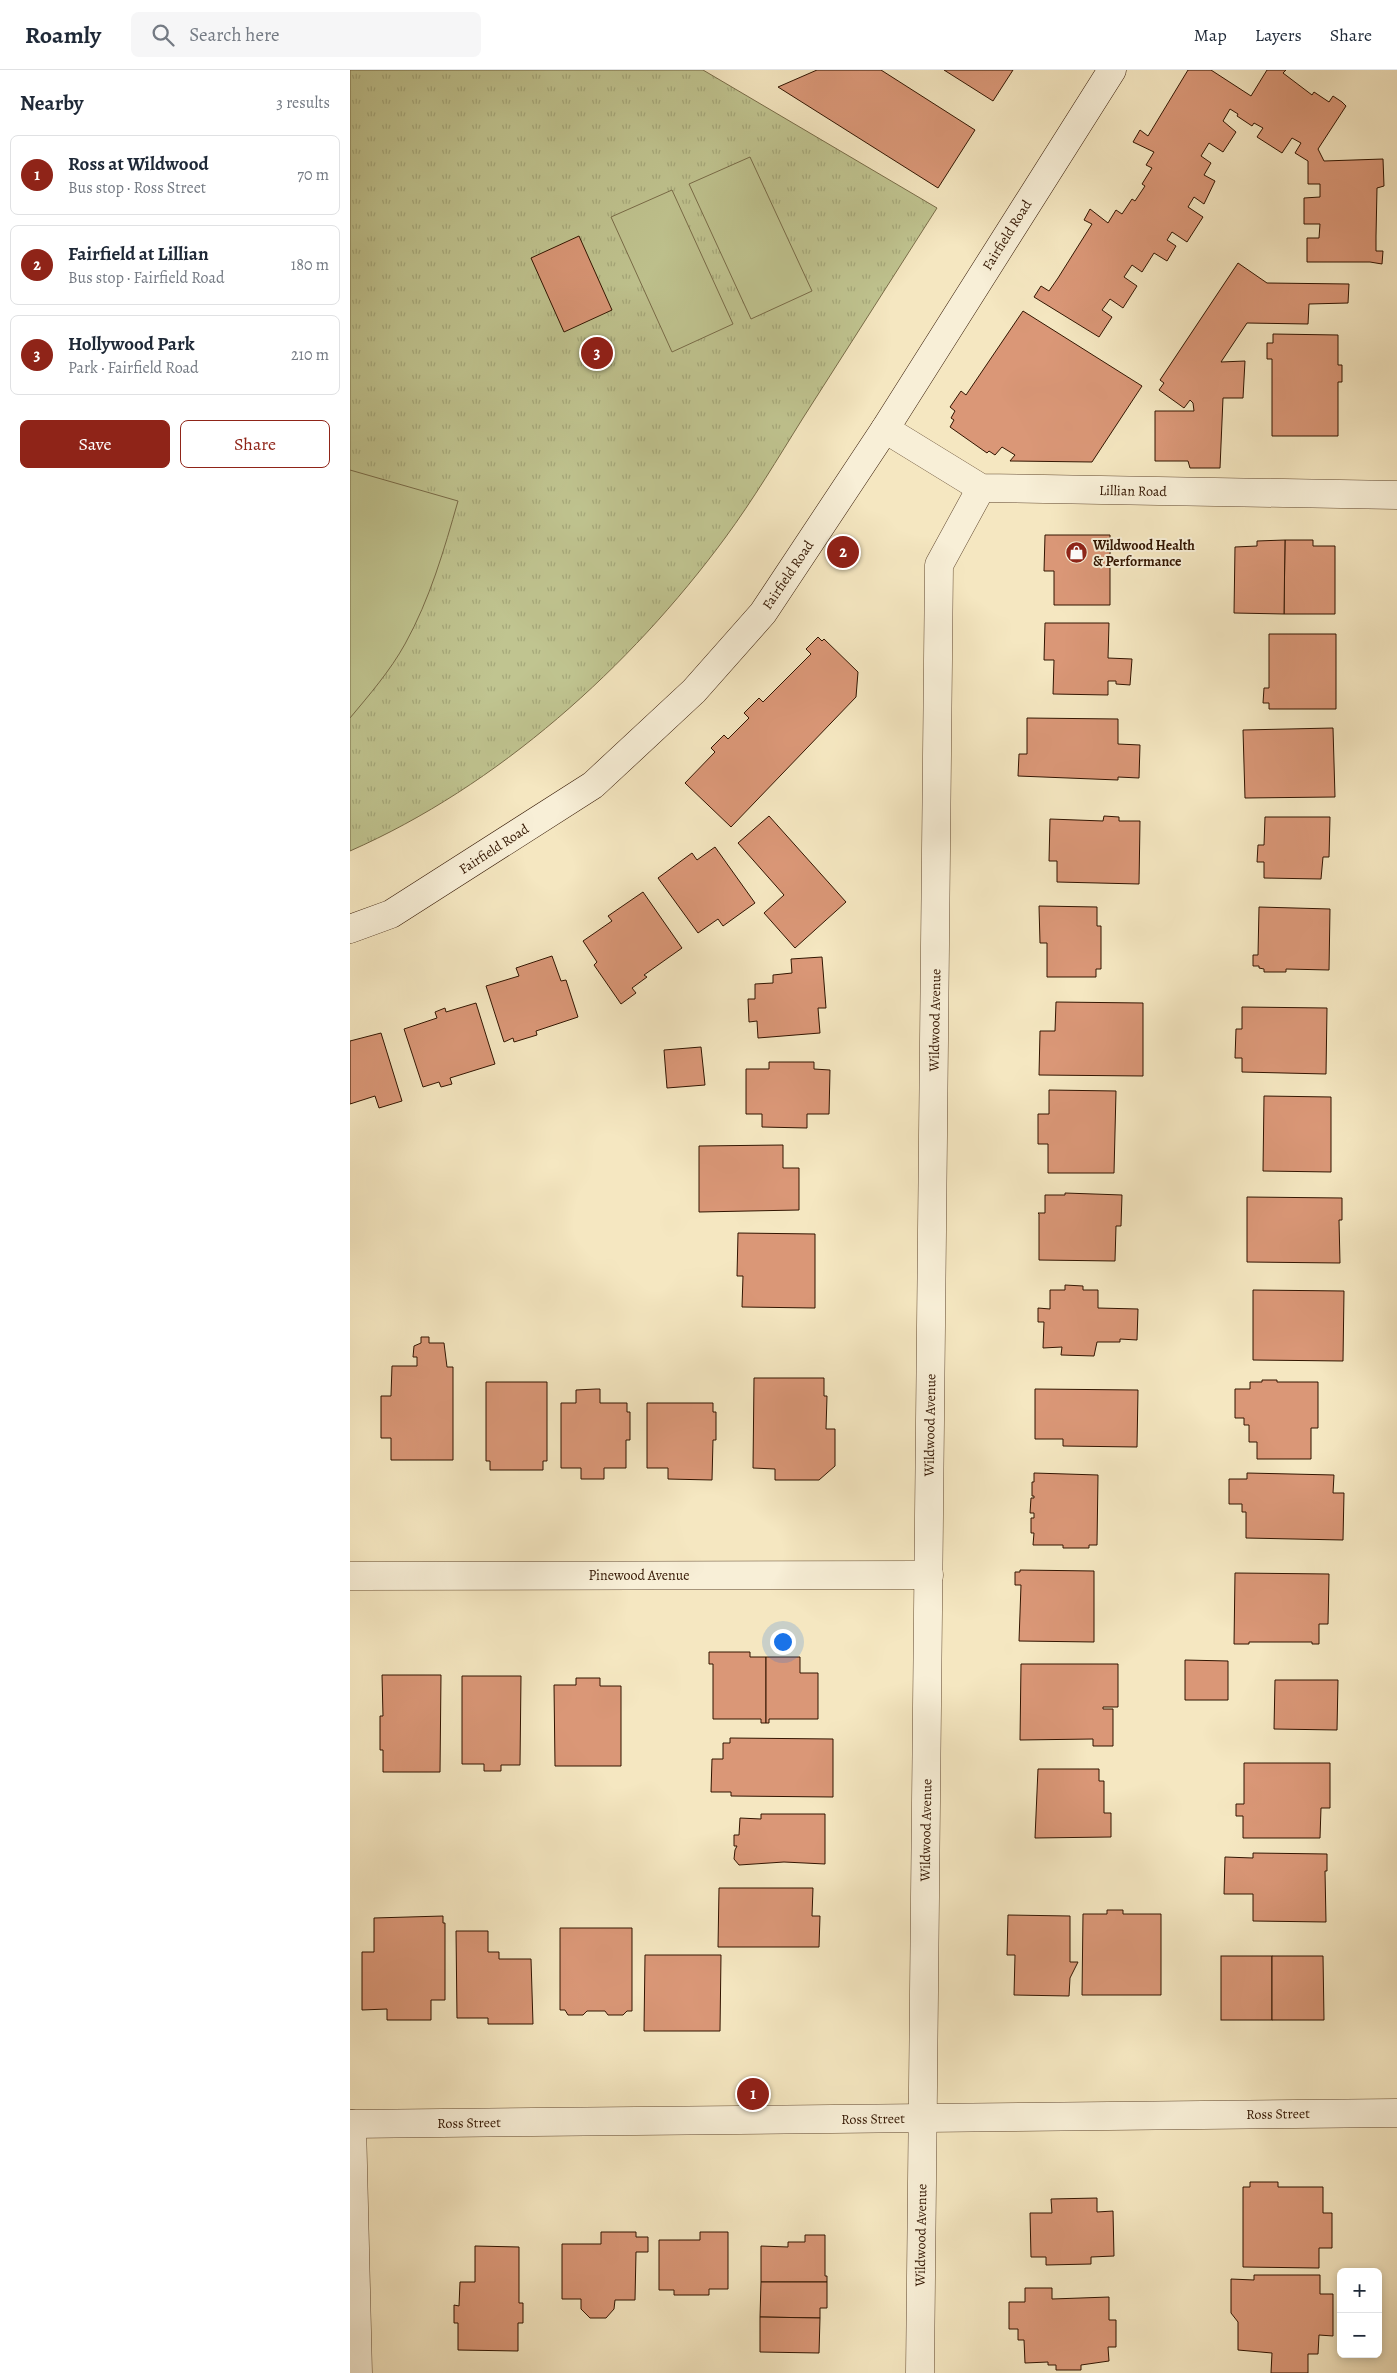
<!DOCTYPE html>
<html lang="en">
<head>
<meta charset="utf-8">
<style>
  :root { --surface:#fff; --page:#f6f6f7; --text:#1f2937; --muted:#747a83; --line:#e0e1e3; --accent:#8f2418 }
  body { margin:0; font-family:Alegreya,serif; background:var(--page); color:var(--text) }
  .controls { position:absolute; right:15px; bottom:15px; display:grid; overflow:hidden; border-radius:8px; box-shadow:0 2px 8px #0003 }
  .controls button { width:45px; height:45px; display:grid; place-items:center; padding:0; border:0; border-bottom:1px solid var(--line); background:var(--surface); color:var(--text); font:25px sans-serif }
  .you { position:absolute; left:432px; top:1571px; width:18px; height:18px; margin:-12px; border:4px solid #fff; border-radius:50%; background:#1a73e8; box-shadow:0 0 0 8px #1a73e833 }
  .badge { display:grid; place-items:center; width:32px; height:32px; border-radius:50%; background:var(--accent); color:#fff; font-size:16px; font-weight:700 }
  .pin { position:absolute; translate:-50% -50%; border:2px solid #fff; box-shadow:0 1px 5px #0006 }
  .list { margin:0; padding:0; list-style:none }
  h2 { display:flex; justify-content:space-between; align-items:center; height:65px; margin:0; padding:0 20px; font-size:21px }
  h2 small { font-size:16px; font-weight:400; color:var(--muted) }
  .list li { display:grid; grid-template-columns:32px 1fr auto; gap:15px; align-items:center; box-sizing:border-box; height:80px; margin:0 10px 10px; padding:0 10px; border:1px solid var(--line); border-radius:8px }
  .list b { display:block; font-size:19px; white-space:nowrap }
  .list p { margin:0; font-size:16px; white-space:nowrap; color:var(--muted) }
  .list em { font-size:16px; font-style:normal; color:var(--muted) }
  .actions { display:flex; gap:10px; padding:15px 20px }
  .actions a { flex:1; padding:11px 0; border:1px solid var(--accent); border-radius:8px; text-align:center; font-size:18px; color:var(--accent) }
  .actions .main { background:var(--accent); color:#fff }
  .icon { flex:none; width:28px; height:28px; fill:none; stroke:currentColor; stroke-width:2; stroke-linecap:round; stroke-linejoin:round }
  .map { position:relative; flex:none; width:1047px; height:2303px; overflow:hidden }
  header { display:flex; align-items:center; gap:30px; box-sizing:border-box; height:70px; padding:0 25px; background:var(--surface); border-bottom:1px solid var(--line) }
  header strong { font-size:24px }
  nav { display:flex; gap:28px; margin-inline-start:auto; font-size:18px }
  .search { width:350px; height:45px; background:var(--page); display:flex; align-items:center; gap:12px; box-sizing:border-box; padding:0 18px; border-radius:8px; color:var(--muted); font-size:19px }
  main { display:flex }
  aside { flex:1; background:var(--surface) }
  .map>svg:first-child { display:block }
  .grass { fill:url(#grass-tufts); stroke:#796c48 }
  .pitch { fill:#c0c490; stroke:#796c48 }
  .building { fill:#da9777; stroke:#321501 }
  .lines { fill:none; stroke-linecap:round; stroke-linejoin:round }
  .street-casing { stroke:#634a31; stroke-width:29 }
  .secondary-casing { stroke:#321501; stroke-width:29 }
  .street { stroke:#f8efd7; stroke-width:28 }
  .secondary { stroke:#f8efd7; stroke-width:28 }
  .labels { text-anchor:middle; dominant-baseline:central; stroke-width:4; stroke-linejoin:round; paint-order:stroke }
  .street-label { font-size:14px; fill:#321501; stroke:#f8efd7 }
  .poi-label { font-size:14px; font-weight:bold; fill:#321501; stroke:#f8efd7; text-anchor:start }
</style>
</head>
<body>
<header>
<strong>Roamly</strong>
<div class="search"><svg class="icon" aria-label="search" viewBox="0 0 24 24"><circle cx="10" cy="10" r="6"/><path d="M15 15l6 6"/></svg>Search here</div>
<nav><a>Map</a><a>Layers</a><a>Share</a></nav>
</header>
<main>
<aside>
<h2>Nearby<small>3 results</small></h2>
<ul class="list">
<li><span class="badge">1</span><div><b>Ross at Wildwood</b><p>Bus stop · Ross Street</p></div><em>70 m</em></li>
<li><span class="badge">2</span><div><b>Fairfield at Lillian</b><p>Bus stop · Fairfield Road</p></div><em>180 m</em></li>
<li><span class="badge">3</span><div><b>Hollywood Park</b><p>Park · Fairfield Road</p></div><em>210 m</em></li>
</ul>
<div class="actions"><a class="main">Save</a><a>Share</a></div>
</aside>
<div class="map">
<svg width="1047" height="2303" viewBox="0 0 1047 2303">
  <defs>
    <pattern id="grass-tufts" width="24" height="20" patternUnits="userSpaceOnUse" patternTransform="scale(1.25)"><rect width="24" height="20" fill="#c0c490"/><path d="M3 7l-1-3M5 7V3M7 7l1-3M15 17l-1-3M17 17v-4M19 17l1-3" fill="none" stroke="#a5a87a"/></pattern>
  </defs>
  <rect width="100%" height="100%" fill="#f5e7c1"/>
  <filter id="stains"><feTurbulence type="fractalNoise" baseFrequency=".004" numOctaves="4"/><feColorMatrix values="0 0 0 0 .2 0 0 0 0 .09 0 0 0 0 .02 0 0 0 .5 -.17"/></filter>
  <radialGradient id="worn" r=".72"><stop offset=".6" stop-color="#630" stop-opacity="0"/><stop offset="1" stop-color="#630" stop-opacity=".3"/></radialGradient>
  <path class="grass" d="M 0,0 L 353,0 L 587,138 C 542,208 498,278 453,348 C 428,388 403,430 375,468 C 280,597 148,716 0,781 Z"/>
  <g class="pitch">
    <path d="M 400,87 L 462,221 L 401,249 L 339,114 Z"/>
    <path d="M 322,120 L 383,254 L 322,282 L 261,147 Z"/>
    <path d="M 0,400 L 108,431 C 94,480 80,529 55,574 C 40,601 20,624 0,648 Z"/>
  </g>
  <g class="building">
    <path d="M 467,0 L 531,0 L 625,60 L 588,118 L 428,17 Z"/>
    <path d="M 594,0 L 663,0 L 643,31 Z"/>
    <path d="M 838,0 L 861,0 L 901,26 L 917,0 L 936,0 L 933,3 L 962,25 L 964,22 L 979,32 L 983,26 L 992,32 L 996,36 L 968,79 L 974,91 L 1033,89 L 1034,116 L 1027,118 L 1026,166 L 1026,181 L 1033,181 L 1032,194 L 1020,192 L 957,192 L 957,168 L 969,168 L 970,154 L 954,154 L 954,128 L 970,127 L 970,114 L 958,114 L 958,91 L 945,83 L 951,73 L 942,68 L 932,83 L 907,67 L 913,58 L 904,53 L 902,56 L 887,46 L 888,44 L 880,39 L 873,51 L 886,62 L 873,82 L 859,73 L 851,86 L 861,93 L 854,105 L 865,111 L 854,134 L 844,127 L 838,137 L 853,147 L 837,172 L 822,162 L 817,170 L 826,176 L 817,191 L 804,183 L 792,202 L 782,195 L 774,207 L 787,216 L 773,238 L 760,229 L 752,240 L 762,247 L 749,267 L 684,227 L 691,216 L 699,221 L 708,208 L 742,154 L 734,150 L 740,139 L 758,153 L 766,140 L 772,144 L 782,129 L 785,131 L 795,116 L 792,114 L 802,98 L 796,95 L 804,82 L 783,72 L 790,60 L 798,66 Z"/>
    <path d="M 229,166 L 262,240 L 214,262 L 181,188 Z"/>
    <path d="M 888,193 L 917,213 L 999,214 L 998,233 L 959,234 L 958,254 L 897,253 L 871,292 L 895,291 L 893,328 L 873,328 L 870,398 L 840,398 L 838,391 L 805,391 L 805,341 L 844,341 L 843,333 L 840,330 L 834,338 L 809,320 L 814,313 L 810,310 Z"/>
    <path d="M 673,241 L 792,316 L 742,392 L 660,391 L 665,385 L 652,377 L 645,385 L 639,381 L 637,383 L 600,357 L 604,350 L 601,348 L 605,341 L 600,337 L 611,321 L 616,325 Z"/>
    <path d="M 923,264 L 988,265 L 988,295 L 992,295 L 992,312 L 988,312 L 988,366 L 922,366 L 922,289 L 917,289 L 917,273 L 923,273 Z"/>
    <path d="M 695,465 L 760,465 L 760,535 L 704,535 L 704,501 L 694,501 Z"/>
    <path d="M 935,470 L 963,470 L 963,476 L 985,476 L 985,544 L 934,544 Z"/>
    <path d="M 935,470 L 934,544 L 884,543 L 885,477 L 907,476 L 907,471 Z"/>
    <path d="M 695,553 L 759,553 L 758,588 L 782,589 L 780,615 L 766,614 L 766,611 L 758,611 L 758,625 L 703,624 L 704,590 L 694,590 Z"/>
    <path d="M 919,564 L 986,564 L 986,639 L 919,639 L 919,633 L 913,633 L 914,618 L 919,618 Z"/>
    <path d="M 468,567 L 472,571 L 474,569 L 508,602 L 506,627 L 381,757 L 335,713 L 365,682 L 361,678 L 374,665 L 378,669 L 399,648 L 394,643 L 409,628 L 413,632 L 461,584 L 456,579 Z"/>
    <path d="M 677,648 L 768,649 L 768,674 L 790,675 L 789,708 L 768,707 L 768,710 L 668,706 L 669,684 L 677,684 Z"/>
    <path d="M 983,658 L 985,727 L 895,728 L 893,660 Z"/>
    <path d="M 419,746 L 496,832 L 445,878 L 414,843 L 434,825 L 388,773 Z"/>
    <path d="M 754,746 L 769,747 L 769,751 L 790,751 L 789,814 L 707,812 L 707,791 L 699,791 L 700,749 L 753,751 Z"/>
    <path d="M 915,747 L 980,747 L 979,787 L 973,787 L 971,809 L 914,808 L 914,792 L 907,792 L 908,775 L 914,775 Z"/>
    <path d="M 365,777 L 405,833 L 373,856 L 368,849 L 348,863 L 308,808 L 342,783 L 347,790 Z"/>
    <path d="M 293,822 L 332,878 L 294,905 L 297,907 L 282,918 L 286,923 L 271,934 L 244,895 L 247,892 L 233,871 L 262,851 L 258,846 Z"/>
    <path d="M 689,836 L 747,837 L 747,856 L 751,856 L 751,899 L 746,899 L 746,907 L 697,907 L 697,873 L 690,873 Z"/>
    <path d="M 909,837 L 980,839 L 979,900 L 936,899 L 936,902 L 914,902 L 914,899 L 909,898 L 909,896 L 903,896 L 903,885 L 908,885 Z"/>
    <path d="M 202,886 L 211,911 L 216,910 L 228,947 L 186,961 L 187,965 L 164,972 L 163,968 L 154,972 L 136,916 L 169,906 L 166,898 Z"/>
    <path d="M 472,887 L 476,938 L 468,938 L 470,963 L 408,968 L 407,951 L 399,952 L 398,929 L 405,929 L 405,914 L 423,913 L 423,905 L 442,903 L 441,889 Z"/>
    <path d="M 706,932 L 793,933 L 793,1006 L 689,1005 L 690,961 L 705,961 Z"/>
    <path d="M 126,933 L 145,994 L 100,1008 L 102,1014 L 91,1017 L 89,1012 L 73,1017 L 54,959 L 87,948 L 85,942 L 95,938 L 96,942 Z"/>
    <path d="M 892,937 L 977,938 L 976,1004 L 892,1002 L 892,988 L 885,988 L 886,959 L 892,959 Z"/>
    <path d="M 31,963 L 52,1031 L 29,1038 L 25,1026 L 0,1034 L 0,971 Z"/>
    <path d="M 351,977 L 355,1015 L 317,1018 L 314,980 Z"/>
    <path d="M 419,992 L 464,992 L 464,999 L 480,1000 L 479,1044 L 457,1044 L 457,1058 L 412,1057 L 412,1044 L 396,1044 L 396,999 L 419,999 Z"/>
    <path d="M 699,1020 L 766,1021 L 764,1103 L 698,1103 L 698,1074 L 688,1074 L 688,1044 L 699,1044 Z"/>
    <path d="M 914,1026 L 981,1027 L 981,1102 L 913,1101 Z"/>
    <path d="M 433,1075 L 433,1098 L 449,1098 L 449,1140 L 349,1142 L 349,1076 Z"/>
    <path d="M 715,1123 L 772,1125 L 771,1156 L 766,1156 L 765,1191 L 689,1190 L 689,1144 L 688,1143 L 695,1143 L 695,1125 L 715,1125 Z"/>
    <path d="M 897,1127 L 992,1128 L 992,1150 L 989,1150 L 990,1193 L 897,1192 Z"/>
    <path d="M 388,1163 L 465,1164 L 465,1238 L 392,1237 L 393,1206 L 387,1206 Z"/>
    <path d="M 715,1215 L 733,1216 L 733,1220 L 748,1220 L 748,1238 L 788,1239 L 787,1270 L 770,1269 L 770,1272 L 747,1272 L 744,1286 L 711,1285 L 712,1277 L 693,1278 L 694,1252 L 688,1252 L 688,1238 L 700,1239 L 700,1220 L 715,1220 Z"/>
    <path d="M 903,1220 L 994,1221 L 993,1291 L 903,1290 Z"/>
    <path d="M 71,1267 L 79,1267 L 79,1273 L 94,1273 L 97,1297 L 103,1297 L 103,1390 L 41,1390 L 41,1368 L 31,1368 L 31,1326 L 41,1326 L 42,1296 L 67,1296 L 67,1287 L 63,1287 L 64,1276 L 71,1273 Z"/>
    <path d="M 404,1308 L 474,1308 L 474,1326 L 477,1326 L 476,1359 L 485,1359 L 485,1396 L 469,1410 L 425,1410 L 425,1399 L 403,1398 Z"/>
    <path d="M 912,1310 L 927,1310 L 927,1312 L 968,1312 L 968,1358 L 961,1358 L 961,1389 L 907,1389 L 907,1372 L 899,1372 L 899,1355 L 894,1355 L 894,1348 L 885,1348 L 885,1319 L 900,1319 L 900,1312 L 912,1312 Z"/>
    <path d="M 136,1312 L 197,1312 L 197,1391 L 193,1391 L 193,1400 L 140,1400 L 140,1391 L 136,1391 Z"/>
    <path d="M 246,1319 L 250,1319 L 250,1333 L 277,1333 L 277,1342 L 280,1342 L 280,1370 L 276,1370 L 276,1398 L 254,1398 L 254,1409 L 231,1409 L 231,1398 L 211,1398 L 211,1333 L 226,1333 L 226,1320 Z"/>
    <path d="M 685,1319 L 788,1320 L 787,1377 L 713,1376 L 713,1369 L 685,1369 Z"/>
    <path d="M 297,1333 L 363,1333 L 363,1342 L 366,1342 L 366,1370 L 363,1370 L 362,1410 L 318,1409 L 318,1398 L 297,1398 Z"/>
    <path d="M 684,1403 L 748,1405 L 747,1475 L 739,1475 L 739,1478 L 713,1478 L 713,1475 L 683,1475 L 684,1463 L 681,1463 L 681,1448 L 684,1448 L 684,1443 L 680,1443 L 681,1428 L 684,1428 L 684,1426 L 682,1426 L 682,1412 L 684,1412 Z"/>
    <path d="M 897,1403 L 984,1405 L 983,1423 L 994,1423 L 993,1470 L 896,1468 L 896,1442 L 892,1442 L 892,1434 L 879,1434 L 879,1409 L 897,1409 Z"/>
    <path d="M 670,1500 L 744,1501 L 744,1572 L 669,1571 L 671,1515 L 665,1515 L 665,1502 L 670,1502 Z"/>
    <path d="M 885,1503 L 979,1504 L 978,1554 L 969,1554 L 969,1574 L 962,1574 L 962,1572 L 899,1572 L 899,1574 L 884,1574 Z"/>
    <path d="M 359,1582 L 400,1582 L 400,1587 L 416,1587 L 416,1653 L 411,1653 L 411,1649 L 363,1649 L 363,1594 L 359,1594 Z"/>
    <path d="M 416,1587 L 450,1587 L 450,1603 L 468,1603 L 468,1649 L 419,1649 L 419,1653 L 416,1653 Z"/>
    <path d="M 835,1590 L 878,1591 L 878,1630 L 835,1630 Z"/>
    <path d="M 671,1594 L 768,1594 L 768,1637 L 753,1637 L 753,1639 L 763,1639 L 763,1676 L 743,1676 L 743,1669 L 670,1670 Z"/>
    <path d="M 32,1605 L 91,1605 L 90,1702 L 33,1702 L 33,1680 L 30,1680 L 30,1646 L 33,1646 Z"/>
    <path d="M 112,1606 L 171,1606 L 170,1695 L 151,1695 L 151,1701 L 134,1701 L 134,1694 L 112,1694 Z"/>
    <path d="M 226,1608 L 250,1608 L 250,1616 L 271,1616 L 271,1696 L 205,1696 L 204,1615 L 226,1615 Z"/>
    <path d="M 925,1610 L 988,1610 L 987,1660 L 924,1659 Z"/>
    <path d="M 380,1668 L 483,1669 L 483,1727 L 381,1726 L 381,1722 L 361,1722 L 362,1689 L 373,1689 L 373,1673 L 380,1673 Z"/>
    <path d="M 894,1693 L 980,1693 L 980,1738 L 971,1738 L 970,1768 L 893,1768 L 893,1746 L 886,1746 L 886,1734 L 894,1734 Z"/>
    <path d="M 688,1699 L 749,1699 L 749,1711 L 754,1711 L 754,1743 L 761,1743 L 761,1767 L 685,1768 Z"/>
    <path d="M 411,1744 L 475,1744 L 475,1794 L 434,1792 L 389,1795 L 384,1789 L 385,1780 L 387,1776 L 384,1776 L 384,1765 L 389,1765 L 390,1748 L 411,1749 Z"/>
    <path d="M 903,1783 L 977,1784 L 977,1801 L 975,1801 L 976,1852 L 903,1851 L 903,1824 L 874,1824 L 875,1787 L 903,1788 Z"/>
    <path d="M 369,1818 L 463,1818 L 462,1846 L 470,1846 L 469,1877 L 368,1877 Z"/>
    <path d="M 757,1840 L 773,1840 L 773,1844 L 811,1844 L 811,1925 L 732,1925 L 733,1844 L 757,1844 Z"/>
    <path d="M 658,1845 L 720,1846 L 720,1892 L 728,1892 L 720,1908 L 719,1926 L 664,1925 L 665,1885 L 657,1885 Z"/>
    <path d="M 93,1846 L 93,1853 L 95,1853 L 95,1930 L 81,1930 L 81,1950 L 37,1950 L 37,1939 L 12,1940 L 12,1882 L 24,1882 L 24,1848 Z"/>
    <path d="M 210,1858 L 282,1858 L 282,1941 L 277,1941 L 273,1945 L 258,1945 L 255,1941 L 237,1941 L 233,1945 L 218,1945 L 215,1940 L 210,1940 Z"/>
    <path d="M 106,1861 L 138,1861 L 138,1882 L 149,1882 L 149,1889 L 181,1889 L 183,1954 L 138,1954 L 138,1948 L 107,1948 Z"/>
    <path d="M 295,1885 L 371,1885 L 370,1961 L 294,1961 Z"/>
    <rect x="871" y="1886" width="51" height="64"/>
    <path d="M 922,1886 L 973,1886 L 974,1950 L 922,1950 Z"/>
    <path d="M 900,2112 L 928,2112 L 928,2117 L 973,2117 L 973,2143 L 982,2143 L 982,2178 L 969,2178 L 969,2198 L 893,2197 L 893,2117 L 900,2117 Z"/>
    <path d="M 747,2128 L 747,2142 L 763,2141 L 764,2186 L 741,2187 L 741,2194 L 696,2195 L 696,2187 L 681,2187 L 680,2143 L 702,2143 L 701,2129 Z"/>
    <path d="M 251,2162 L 286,2162 L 286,2167 L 298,2167 L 298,2182 L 286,2182 L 285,2230 L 265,2230 L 264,2239 L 256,2248 L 240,2248 L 231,2239 L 231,2229 L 212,2229 L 212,2174 L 251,2174 Z"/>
    <path d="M 350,2162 L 378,2162 L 378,2219 L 359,2219 L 359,2225 L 324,2225 L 324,2220 L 309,2220 L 309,2170 L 350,2170 Z"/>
    <path d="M 455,2165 L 475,2165 L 475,2206 L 477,2206 L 477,2212 L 411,2212 L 411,2176 L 438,2177 L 438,2172 L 455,2172 Z"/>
    <path d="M 125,2176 L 169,2177 L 169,2233 L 173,2233 L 173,2253 L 168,2253 L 168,2281 L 108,2280 L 108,2253 L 104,2253 L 104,2235 L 109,2236 L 110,2212 L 125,2212 Z"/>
    <path d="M 904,2205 L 970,2205 L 970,2224 L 983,2224 L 983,2266 L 969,2265 L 968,2284 L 958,2284 L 958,2303 L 921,2303 L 922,2283 L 888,2280 L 888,2252 L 881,2243 L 881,2209 L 904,2210 Z"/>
    <path d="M 411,2212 L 477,2212 L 477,2238 L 470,2238 L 470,2248 L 410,2247 Z"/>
    <path d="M 675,2218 L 702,2218 L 702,2229 L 759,2227 L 759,2250 L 766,2250 L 766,2277 L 758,2277 L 759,2291 L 731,2295 L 731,2300 L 706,2300 L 706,2295 L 698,2295 L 698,2292 L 675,2293 L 674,2270 L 668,2270 L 668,2259 L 659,2259 L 659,2232 L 675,2232 Z"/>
    <path d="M 410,2247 L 470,2248 L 469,2283 L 410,2282 Z"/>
  </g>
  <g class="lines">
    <defs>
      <g id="street">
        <path d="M 535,359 L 631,418 L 1047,425"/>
        <path d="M 0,1506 L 579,1505"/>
        <path d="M 0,2054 L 1047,2043"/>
        <path d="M 2,2054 L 8,2303"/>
        <path d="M 570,2303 L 589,495 L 631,418"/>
      </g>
      <path id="secondary" d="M 0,859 L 41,844 L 243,715 L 344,621 L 413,543 L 535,359 L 762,0"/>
    </defs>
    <use href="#street" class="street-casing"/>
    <use href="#secondary" class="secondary-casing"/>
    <use href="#street" class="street"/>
    <use href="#secondary" class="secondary"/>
  </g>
  <defs>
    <symbol id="shop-disc" viewBox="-11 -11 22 22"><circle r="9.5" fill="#8f2418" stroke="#f8efd7"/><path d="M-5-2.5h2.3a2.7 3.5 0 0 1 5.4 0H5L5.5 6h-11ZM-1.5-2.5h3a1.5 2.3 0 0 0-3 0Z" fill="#fff"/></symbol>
  </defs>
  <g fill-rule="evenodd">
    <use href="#shop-disc" x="714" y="470" width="25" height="25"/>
  </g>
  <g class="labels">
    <g class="street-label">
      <text transform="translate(657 165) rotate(-58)">Fairfield Road</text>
      <text transform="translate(783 421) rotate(1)">Lillian Road</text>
      <text transform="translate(438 505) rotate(-56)">Fairfield Road</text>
      <text transform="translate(144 779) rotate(-33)">Fairfield Road</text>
      <text transform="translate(585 950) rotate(-89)">Wildwood Avenue</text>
      <text transform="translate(580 1355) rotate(-89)">Wildwood Avenue</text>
      <text x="289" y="1505">Pinewood Avenue</text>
      <text transform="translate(576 1760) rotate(-89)">Wildwood Avenue</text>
      <text transform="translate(928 2044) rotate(-1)">Ross Street</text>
      <text transform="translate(523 2049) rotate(-1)">Ross Street</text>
      <text transform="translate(119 2053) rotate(-1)">Ross Street</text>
      <text transform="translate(571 2165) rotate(-89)">Wildwood Avenue</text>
    </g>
    <g class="poi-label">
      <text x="743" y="475">Wildwood Health<tspan x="743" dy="16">&amp; Performance</tspan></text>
    </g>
  </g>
  <rect width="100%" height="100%" filter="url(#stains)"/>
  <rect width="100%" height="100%" fill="url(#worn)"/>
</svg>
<div class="controls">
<button>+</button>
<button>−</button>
</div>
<div class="you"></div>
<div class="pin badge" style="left:403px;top:2024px">1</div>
<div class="pin badge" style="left:493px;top:482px">2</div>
<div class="pin badge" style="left:247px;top:283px">3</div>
</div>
</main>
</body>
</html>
